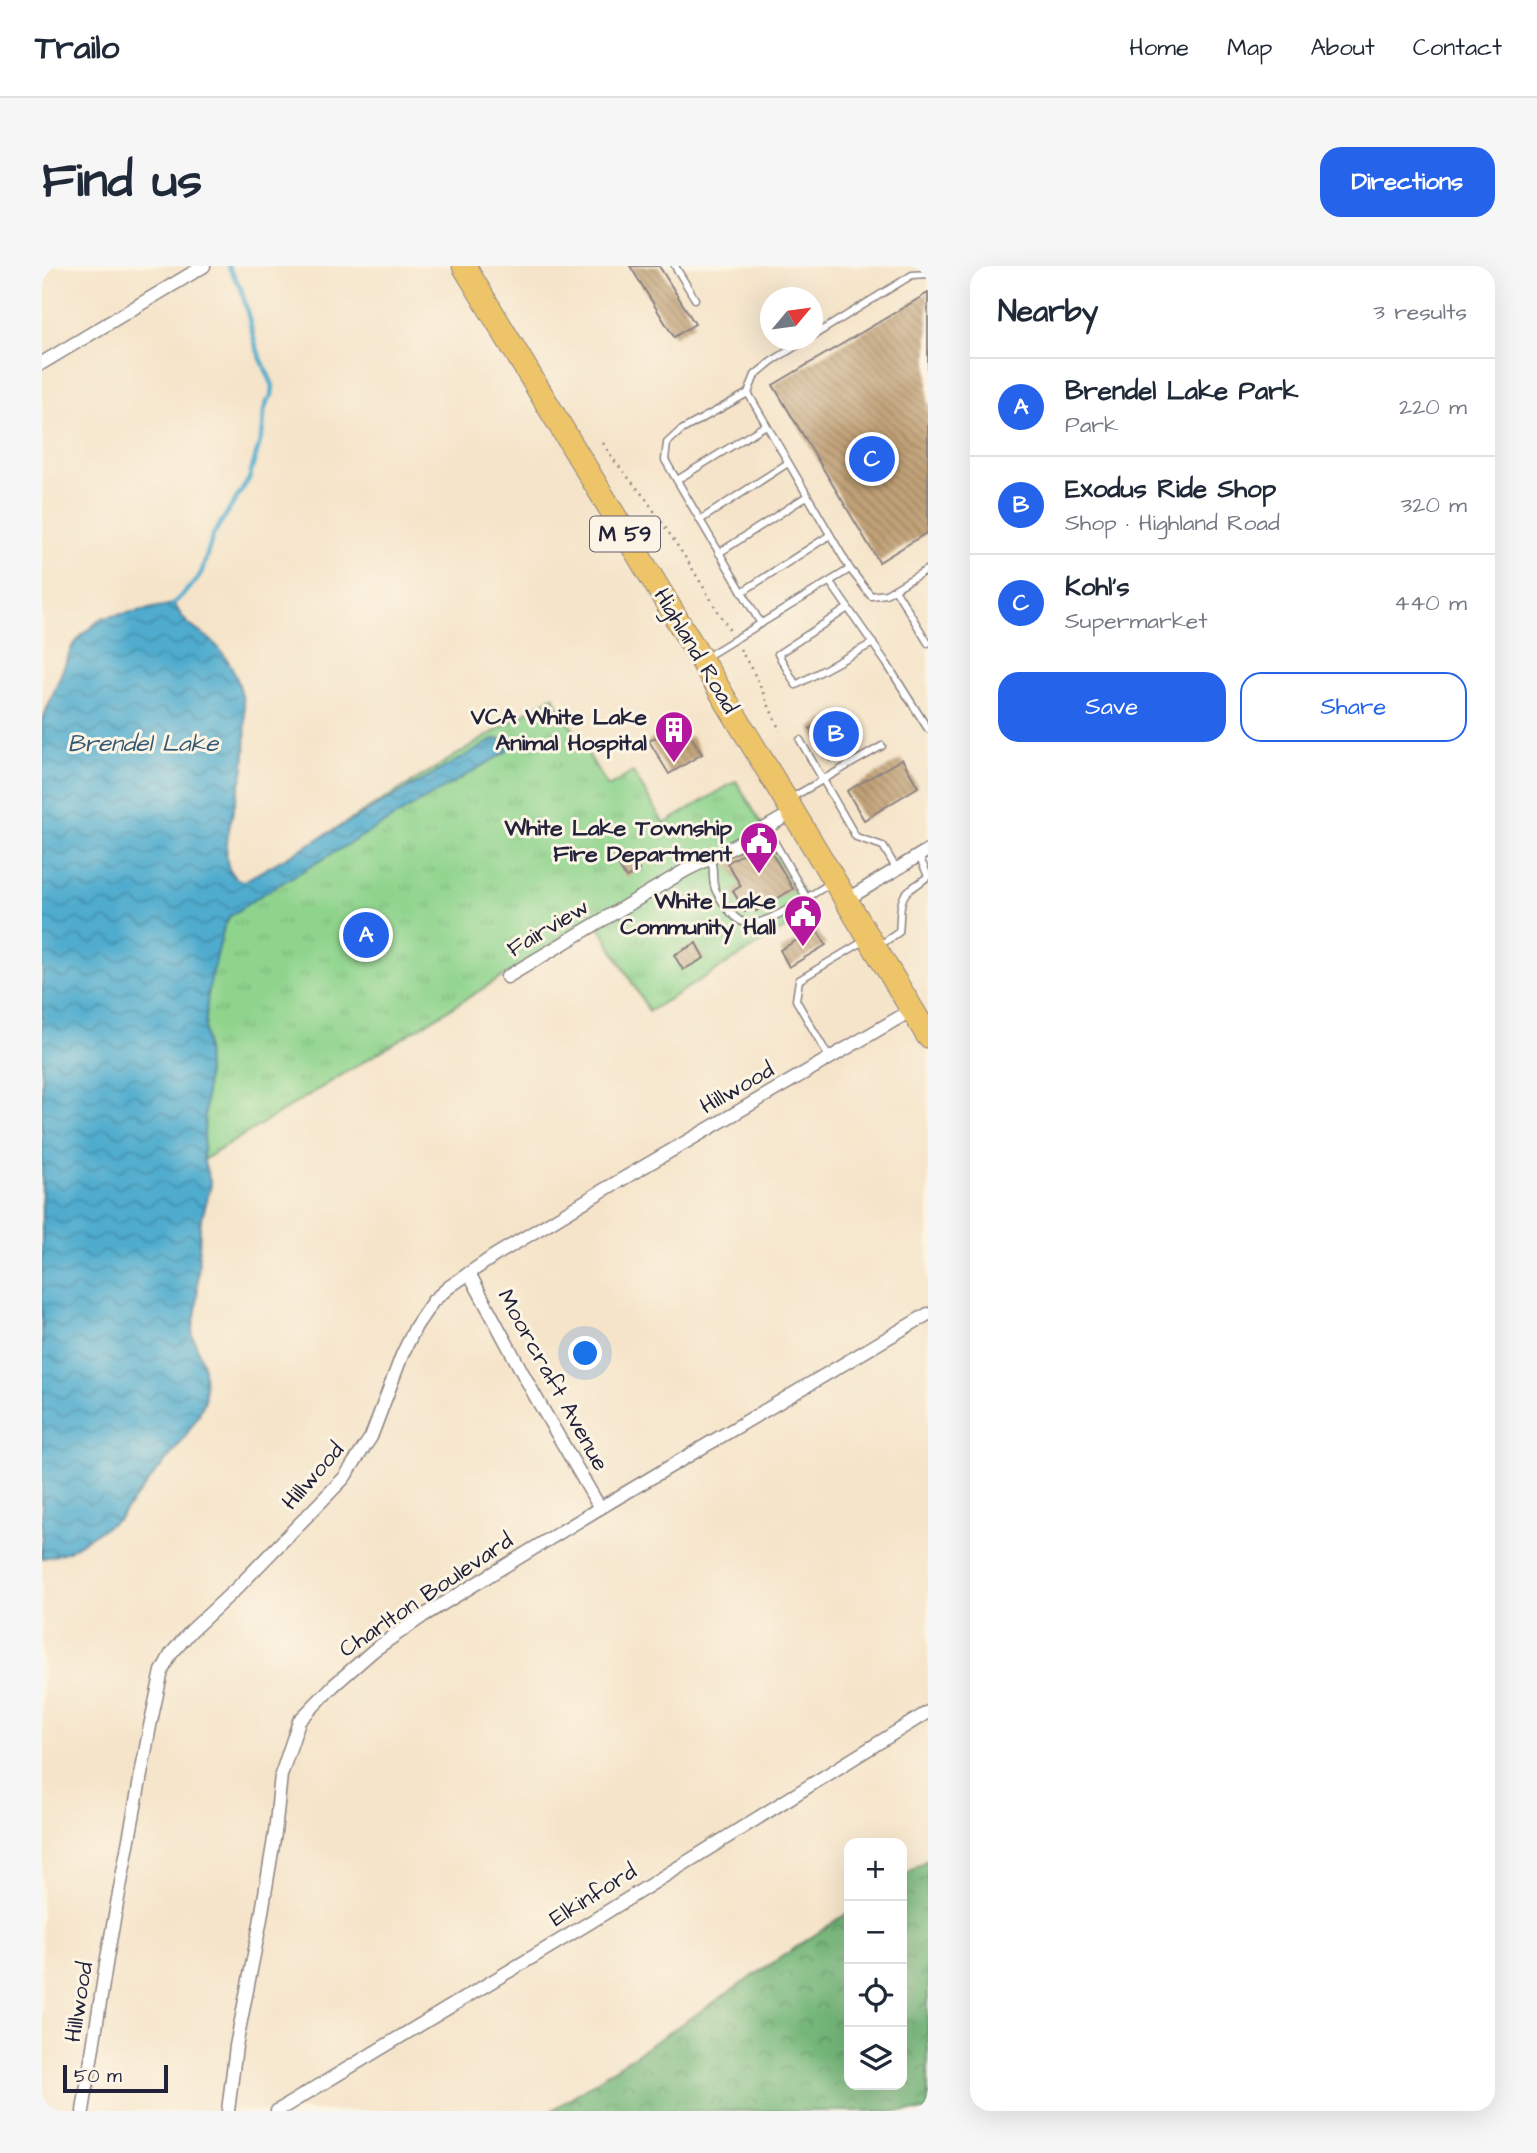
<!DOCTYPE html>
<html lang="en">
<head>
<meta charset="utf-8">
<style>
  :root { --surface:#fff; --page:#f6f6f7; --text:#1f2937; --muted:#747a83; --line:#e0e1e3; --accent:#2563eb }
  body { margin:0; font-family:"Architects Daughter",sans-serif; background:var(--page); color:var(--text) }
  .controls { position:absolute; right:21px; bottom:21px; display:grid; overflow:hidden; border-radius:14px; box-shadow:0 7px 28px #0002 }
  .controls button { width:63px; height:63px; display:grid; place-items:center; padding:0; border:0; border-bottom:2px solid var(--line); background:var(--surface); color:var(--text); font:35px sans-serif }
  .compass { position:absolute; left:718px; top:21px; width:63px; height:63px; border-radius:50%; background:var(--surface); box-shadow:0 7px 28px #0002; rotate:61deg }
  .scale { position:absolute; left:21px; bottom:18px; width:105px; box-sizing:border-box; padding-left:7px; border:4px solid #22223b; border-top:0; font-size:19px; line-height:24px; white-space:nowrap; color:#22223b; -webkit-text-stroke:5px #fcf5e5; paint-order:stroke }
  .you { position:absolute; left:544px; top:1088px; width:24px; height:24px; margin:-18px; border:5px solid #fff; border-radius:50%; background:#1a73e8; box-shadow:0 0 0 10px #1a73e833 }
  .badge { display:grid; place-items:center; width:46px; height:46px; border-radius:50%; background:var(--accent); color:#fff; font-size:23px; font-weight:700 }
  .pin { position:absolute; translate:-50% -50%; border:4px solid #fff; box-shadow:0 2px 7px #0006 }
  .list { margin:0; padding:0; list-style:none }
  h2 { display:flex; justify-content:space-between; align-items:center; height:91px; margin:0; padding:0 28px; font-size:30px }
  h2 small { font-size:23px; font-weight:400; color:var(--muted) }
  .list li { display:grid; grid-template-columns:46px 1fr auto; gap:21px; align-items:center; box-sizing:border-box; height:98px; padding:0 28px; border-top:2px solid var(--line) }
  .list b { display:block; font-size:26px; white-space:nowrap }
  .list p { margin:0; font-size:23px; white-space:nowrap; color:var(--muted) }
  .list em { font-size:23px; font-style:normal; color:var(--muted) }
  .actions { display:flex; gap:14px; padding:21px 28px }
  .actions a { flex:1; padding:16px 0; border:2px solid var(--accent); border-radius:21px; text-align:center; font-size:24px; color:var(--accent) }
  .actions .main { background:var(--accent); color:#fff }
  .icon { flex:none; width:38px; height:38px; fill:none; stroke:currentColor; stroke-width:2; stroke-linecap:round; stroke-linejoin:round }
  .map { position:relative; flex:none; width:886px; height:1845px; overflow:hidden; border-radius:21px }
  header { display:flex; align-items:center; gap:42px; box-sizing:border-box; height:98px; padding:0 35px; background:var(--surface); border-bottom:2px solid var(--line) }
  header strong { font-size:33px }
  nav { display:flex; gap:38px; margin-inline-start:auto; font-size:24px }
  .intro { display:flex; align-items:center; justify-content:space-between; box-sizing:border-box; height:168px; padding:0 42px }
  h1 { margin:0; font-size:49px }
  .button { padding:18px 32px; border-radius:21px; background:var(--accent); color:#fff; font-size:24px; font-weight:700 }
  main { display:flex; gap:42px; padding:0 42px }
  aside { flex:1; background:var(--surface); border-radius:21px; box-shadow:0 7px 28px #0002 }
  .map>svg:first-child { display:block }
  .grass { fill:url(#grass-tufts); stroke:#587b64; stroke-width:2 }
  .forest { fill:url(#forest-crowns); stroke:#4a6c5a; stroke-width:2 }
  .water { fill:url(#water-waves); stroke:#386784; stroke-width:2 }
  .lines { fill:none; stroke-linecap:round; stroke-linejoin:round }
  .stream { stroke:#4facce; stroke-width:4.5 }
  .building { fill:url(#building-back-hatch) }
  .lane-casing { stroke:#8c8382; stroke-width:9 }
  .street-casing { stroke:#8c8382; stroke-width:15 }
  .highway-casing { stroke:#8c8382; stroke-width:25 }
  .path { stroke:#8c8382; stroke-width:2.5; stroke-dasharray:2 5; stroke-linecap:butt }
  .lane { stroke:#fff; stroke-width:6 }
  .street { stroke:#fff; stroke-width:12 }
  .highway { stroke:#eec469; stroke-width:23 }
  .labels { text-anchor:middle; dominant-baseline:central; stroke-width:6; stroke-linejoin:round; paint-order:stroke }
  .shield { fill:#fcf5e5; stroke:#63616e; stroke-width:2 }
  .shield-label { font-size:21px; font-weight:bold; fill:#22223b }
  .street-label { font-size:23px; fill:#22223b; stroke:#fcf5e5 }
  .poi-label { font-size:23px; font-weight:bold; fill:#22223b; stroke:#fcf5e5; text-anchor:end }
  .water-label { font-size:24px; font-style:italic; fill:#345976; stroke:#fcf5e5 }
</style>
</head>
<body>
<header>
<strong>Trailo</strong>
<nav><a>Home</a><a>Map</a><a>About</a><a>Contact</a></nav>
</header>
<div class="intro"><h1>Find us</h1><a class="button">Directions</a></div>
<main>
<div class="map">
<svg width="886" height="1845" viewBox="0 0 886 1845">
  <defs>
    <pattern id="grass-tufts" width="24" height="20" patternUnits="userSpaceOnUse" patternTransform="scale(1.75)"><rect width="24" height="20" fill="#8fd48d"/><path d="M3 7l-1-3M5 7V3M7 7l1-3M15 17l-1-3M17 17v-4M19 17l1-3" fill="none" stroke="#7bb67b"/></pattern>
    <pattern id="forest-crowns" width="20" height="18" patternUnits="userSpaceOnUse" patternTransform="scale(1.75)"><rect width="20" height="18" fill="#73b678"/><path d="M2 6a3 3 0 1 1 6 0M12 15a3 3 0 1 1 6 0" fill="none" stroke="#5e9464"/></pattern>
    <pattern id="water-waves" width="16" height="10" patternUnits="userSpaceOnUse" patternTransform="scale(1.75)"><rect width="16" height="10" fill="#4facce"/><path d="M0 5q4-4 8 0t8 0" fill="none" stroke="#418ca8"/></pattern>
    <pattern id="building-back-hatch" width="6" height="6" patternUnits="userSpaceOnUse" patternTransform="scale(1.75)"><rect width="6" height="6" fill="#c1a177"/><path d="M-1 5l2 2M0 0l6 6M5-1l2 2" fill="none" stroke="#9c8363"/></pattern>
  </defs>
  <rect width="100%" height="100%" fill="#fcf5e5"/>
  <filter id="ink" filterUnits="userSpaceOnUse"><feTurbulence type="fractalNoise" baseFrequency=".0143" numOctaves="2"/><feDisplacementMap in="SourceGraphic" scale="14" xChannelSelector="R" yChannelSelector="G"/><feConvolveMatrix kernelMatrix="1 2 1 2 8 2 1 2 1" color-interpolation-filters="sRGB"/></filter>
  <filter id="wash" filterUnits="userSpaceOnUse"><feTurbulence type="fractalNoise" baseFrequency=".00686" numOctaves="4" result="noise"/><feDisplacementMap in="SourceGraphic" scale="28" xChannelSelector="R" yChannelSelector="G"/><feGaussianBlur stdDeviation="1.57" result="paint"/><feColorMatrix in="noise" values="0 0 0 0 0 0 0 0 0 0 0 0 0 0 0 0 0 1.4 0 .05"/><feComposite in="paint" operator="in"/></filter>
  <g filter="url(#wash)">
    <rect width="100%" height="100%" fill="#f5e4c9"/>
    <path class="grass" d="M 511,430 L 566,521 L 591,506 L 622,558 L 694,515 L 772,645 L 607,745 L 553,654 L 112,924 L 2,741 Z"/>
    <path class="forest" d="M 886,1593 L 886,1845 L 509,1845 L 807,1646 L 807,1819 L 860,1819 L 860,1610 Z"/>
    <path class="water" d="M 131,338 C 137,344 140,353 148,359 C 153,364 160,367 165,371 C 182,384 194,406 199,426 C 205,446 204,481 202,501 C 199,524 164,610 202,615 L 453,473 L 465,474 L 467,482 L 464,486 L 216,631 L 187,651 L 182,661 L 166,726 L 163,763 L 165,803 L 161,893 L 169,919 L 158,959 L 155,1039 L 150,1067 L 162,1102 L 163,1134 L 156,1150 L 141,1174 L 76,1253 L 26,1285 L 12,1290 L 0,1292 L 0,455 L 30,381 L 40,369 L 60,352 Z"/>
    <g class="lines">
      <path class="stream" d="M 131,338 L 155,314 L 160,305 L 171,269 L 207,213 L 221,165 L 222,145 L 225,136 L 230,129 L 231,120 L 214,81 L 199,22 L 186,0"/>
    </g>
    <g id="blocks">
      <g class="building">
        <path d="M 588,0 L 617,0 L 653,58 L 632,71 Z"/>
        <path d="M 886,27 L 886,266 L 837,296 L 731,119 Z"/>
        <path d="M 798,444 L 818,477 L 788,495 L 768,462 Z"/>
        <path d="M 618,469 L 626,483 L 649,470 L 660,488 L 627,508 L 607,475 Z"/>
        <path d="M 860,493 L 876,521 L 822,554 L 805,525 Z"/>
        <path d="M 723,575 L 751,623 L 714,645 L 712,641 L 703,646 L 691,625 L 699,620 L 685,597 Z"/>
        <path d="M 588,589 L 597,604 L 584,612 L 575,597 Z"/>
        <path d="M 774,663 L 784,679 L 747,701 L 738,684 Z"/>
        <path d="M 654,677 L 662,692 L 641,704 L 632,689 Z"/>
      </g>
    </g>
  </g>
  <g filter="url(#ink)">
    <use href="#blocks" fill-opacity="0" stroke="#8c8382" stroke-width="2"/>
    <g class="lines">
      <defs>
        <g id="lane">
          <path d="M 633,0 L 653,33"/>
          <path d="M 771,70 L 870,9 L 886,8"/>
          <path d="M 706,127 L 713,109 L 730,95 L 764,74"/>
          <path d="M 635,214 L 724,159"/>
          <path d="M 658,254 L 746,197"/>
          <path d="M 677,287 L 765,230"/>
          <path d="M 788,316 L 845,398 L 886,463"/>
          <path d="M 853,323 L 886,377"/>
          <path d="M 700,326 L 788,269"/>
          <path d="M 806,342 L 736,388 L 754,419 L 831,377"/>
          <path d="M 719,358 L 623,194 L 625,177 L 638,165 L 706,127 L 808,303 L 829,330 L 844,328 L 886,303"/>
          <path d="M 664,391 L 808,303"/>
          <path d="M 758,474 L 814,571 L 841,580 L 854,602"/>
          <path d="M 749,532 L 840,480"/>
          <path d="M 724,561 L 764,631"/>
          <path d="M 668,593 C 674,602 668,614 674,625 C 680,636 690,653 703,657 C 721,663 770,628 787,618"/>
          <path d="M 838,679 L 857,666 C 859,653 856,634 866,625 C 873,619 880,616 886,610 L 877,590"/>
          <path d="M 788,793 L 754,734 L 757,714 L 822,675"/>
        </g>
        <g id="street">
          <path d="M 0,97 L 162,0"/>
          <path d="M 804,634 L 886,584"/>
          <path d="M 465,711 L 644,604 L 691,581 L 751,546"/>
          <path d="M 427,1007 L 493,1130 L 558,1242"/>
          <path d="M 41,1845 L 65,1692 L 108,1460 L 120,1405 L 129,1388 L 149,1365 L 196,1321 L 302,1212 L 329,1171 L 360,1089 L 374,1060 L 391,1035 L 407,1021 L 452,990 L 560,925 L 870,744"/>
          <path d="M 186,1845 L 194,1780 L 218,1658 L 233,1567 L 239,1509 L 257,1455 L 291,1420 L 332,1384 L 381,1350 L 558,1242 L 886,1048"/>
          <path d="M 235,1845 L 547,1657 L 886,1446"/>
        </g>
        <path id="highway" d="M 422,0 L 886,770"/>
      </defs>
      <use href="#lane" class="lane-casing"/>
      <use href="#street" class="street-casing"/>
      <use href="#highway" class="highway-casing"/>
      <g class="path">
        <path d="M 561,177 L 571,193 L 604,233 L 645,294 L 688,365"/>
        <path d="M 698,383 L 714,411 L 738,465"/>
      </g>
      <use href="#lane" class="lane"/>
      <use href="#street" class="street"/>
      <use href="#highway" class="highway"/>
    </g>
  </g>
  <defs>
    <symbol id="building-pin" viewBox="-11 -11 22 30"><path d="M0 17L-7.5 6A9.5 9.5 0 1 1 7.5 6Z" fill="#b5179e" stroke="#fcf5e5"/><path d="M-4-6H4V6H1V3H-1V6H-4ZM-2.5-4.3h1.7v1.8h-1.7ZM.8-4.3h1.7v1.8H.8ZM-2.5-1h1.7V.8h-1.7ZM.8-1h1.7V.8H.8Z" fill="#fff"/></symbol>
    <symbol id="civic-pin" viewBox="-11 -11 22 30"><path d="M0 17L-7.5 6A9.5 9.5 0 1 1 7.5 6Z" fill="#b5179e" stroke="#fcf5e5"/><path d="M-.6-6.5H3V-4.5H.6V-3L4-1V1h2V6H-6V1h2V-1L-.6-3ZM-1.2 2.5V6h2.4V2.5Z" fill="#fff"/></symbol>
  </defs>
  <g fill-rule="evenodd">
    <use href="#building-pin" x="610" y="442" width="44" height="60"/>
    <use href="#civic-pin" x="695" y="553" width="44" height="60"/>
    <use href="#civic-pin" x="739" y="626" width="44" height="60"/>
  </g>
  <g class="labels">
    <rect class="shield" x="548" y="250.5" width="70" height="35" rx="5"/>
    <g class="shield-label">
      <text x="583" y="268">M 59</text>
    </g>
    <g class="street-label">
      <text transform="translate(654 385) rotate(59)">Highland Road</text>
      <text transform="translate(506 662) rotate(-31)">Fairview</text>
      <text transform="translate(695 822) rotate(-30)">Hillwood</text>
      <text transform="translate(511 1114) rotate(61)">Moorcraft Avenue</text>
      <text transform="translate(271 1210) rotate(-49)">Hillwood</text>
      <text transform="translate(384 1329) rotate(-34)">Charlton Boulevard</text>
      <text transform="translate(551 1629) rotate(-32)">Elkinford</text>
      <text transform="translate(37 1736) rotate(-81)">Hillwood</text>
    </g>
    <g class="poi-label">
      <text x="605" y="451">VCA White Lake<tspan x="605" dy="26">Animal Hospital</tspan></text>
      <text x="690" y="562">White Lake Township<tspan x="690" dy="26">Fire Department</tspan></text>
      <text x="734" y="635">White Lake<tspan x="734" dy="26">Community Hall</tspan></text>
    </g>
    <g class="water-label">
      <text x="101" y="478">Brendel Lake</text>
    </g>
  </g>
</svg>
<div class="controls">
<button>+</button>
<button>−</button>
<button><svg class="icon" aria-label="locate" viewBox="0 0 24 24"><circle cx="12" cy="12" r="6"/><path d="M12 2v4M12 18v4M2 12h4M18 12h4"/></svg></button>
<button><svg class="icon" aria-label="layers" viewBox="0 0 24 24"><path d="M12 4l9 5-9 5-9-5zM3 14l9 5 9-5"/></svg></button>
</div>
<svg class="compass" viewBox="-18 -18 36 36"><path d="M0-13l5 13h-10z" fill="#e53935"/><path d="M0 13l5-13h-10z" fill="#747a83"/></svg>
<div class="scale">50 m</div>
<div class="you"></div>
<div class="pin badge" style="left:324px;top:669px">A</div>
<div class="pin badge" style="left:794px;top:468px">B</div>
<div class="pin badge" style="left:830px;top:193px">C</div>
</div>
<aside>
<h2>Nearby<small>3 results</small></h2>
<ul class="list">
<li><span class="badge">A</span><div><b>Brendel Lake Park</b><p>Park</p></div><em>220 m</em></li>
<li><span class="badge">B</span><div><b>Exodus Ride Shop</b><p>Shop · Highland Road</p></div><em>320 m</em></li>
<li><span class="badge">C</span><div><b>Kohl's</b><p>Supermarket</p></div><em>440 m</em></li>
</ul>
<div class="actions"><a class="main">Save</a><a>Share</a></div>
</aside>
</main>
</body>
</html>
